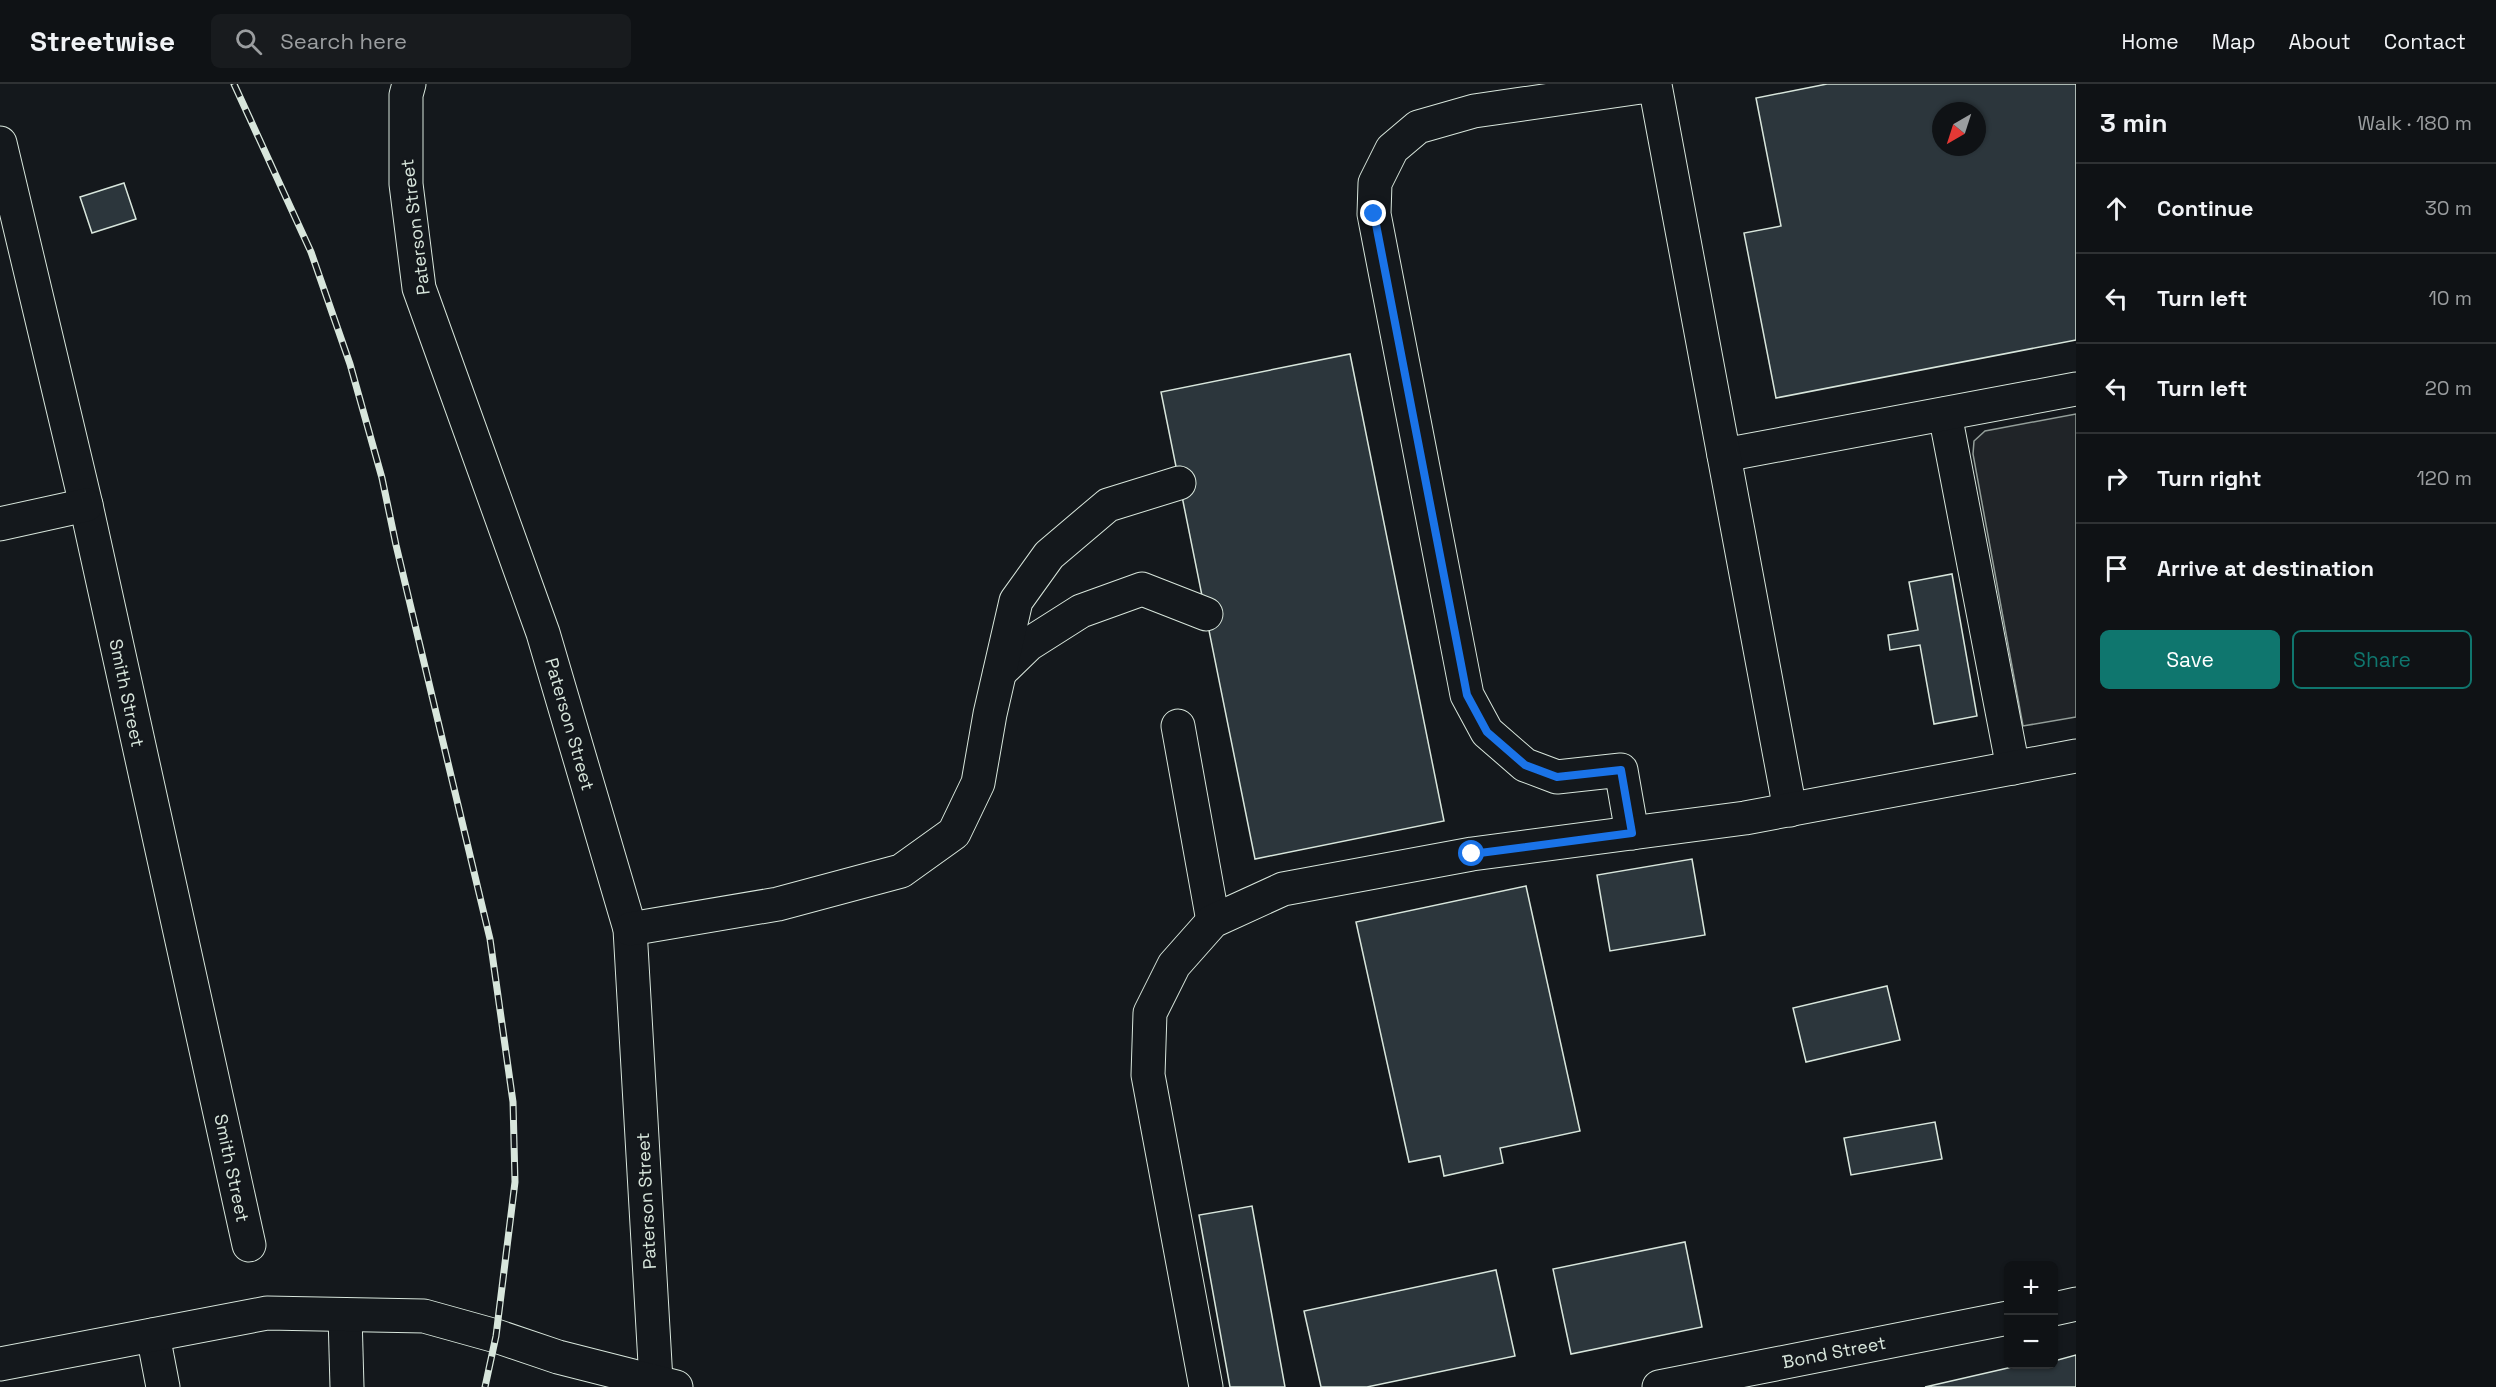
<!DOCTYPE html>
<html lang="en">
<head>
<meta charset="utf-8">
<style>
  :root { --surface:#0f1215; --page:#181b1e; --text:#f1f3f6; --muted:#9b9ea0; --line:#2f3234; --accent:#0f766e }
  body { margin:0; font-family:"Space Grotesk",sans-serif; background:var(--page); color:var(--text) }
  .controls { position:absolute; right:18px; bottom:18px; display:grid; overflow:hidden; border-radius:9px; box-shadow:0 2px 4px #0004 }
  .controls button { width:54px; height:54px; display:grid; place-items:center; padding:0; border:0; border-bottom:2px solid var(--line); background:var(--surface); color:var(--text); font:30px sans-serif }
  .compass { position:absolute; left:1932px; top:18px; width:54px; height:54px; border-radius:50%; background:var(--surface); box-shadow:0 2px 4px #0004; rotate:219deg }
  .stop { position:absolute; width:18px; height:18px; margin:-14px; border:4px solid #1a73e8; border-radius:50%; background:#fff }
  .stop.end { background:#1a73e8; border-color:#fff; box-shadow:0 2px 6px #0008 }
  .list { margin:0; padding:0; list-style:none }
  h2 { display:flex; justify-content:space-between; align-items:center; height:78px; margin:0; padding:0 24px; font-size:26px }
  h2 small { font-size:20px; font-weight:400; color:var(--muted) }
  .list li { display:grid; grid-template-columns:39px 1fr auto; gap:18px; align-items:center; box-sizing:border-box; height:90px; padding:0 24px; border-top:2px solid var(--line) }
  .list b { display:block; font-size:22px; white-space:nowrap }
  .list em { font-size:20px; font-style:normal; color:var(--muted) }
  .actions { display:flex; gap:12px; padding:18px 24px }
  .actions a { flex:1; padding:14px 0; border:2px solid var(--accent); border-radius:9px; text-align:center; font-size:21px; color:var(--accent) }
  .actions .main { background:var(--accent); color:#fff }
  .icon { flex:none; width:33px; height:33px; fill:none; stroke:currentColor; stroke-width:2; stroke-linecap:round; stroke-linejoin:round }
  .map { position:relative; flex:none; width:2076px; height:1303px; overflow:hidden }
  header { display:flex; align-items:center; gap:36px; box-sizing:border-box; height:84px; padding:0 30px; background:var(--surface); border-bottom:2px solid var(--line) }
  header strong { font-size:28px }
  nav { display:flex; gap:33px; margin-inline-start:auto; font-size:21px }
  .search { width:420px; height:54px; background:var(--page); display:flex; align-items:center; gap:15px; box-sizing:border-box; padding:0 21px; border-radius:9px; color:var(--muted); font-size:22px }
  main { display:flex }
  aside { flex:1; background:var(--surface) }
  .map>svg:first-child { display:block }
  .green { fill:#202428; stroke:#939e99; stroke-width:1.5 }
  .building { fill:#2c363c; stroke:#d8e6dc; stroke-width:1.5; fill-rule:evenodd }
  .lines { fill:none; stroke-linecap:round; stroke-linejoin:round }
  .minor-casing { stroke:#d8e6dc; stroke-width:35 }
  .minor { stroke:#14181c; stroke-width:33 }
  .rail-casing { stroke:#d8e6dc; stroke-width:7 }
  .rail { stroke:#14181c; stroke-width:4.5; stroke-dasharray:14; stroke-linecap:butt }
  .route { stroke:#1a73e8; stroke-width:8 }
  .labels { text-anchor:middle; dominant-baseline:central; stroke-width:4.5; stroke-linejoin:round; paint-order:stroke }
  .street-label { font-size:18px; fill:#d8e6dc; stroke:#14181c }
</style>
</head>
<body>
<header>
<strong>Streetwise</strong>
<div class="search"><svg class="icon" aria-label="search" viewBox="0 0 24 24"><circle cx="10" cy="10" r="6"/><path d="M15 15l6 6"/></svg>Search here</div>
<nav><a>Home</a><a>Map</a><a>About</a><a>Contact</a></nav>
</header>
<main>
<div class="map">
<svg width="2076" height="1303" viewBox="0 0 2076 1303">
  <rect width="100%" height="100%" fill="#14181c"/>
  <path class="green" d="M 2076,330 L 2076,633 L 2023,642 L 1973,370 L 1974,357 L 1985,347 Z"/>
  <g class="building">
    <path d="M 1827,0 L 2076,0 L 2076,256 L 1776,314 L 1744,149 L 1781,142 L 1756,14 ZM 1941,27 L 1977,27 L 1977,63 L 1941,63 Z"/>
    <path d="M 124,99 L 136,135 L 92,149 L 80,113 Z"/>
    <path d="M 1350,270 L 1444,737 L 1255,775 L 1161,308 Z"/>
    <path d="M 1952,490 L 1977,632 L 1934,640 L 1920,561 L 1890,566 L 1888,551 L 1918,546 L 1909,498 Z"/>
    <path d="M 1692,775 L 1705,851 L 1610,867 L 1597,791 Z"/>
    <path d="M 1526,802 L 1580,1047 L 1500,1064 L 1503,1079 L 1444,1092 L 1440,1072 L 1409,1078 L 1356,838 Z"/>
    <path d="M 1887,902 L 1900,956 L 1806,978 L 1793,924 Z"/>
    <path d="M 1935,1038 L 1942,1075 L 1851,1091 L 1844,1054 Z"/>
    <path d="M 1252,1122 L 1285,1303 L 1230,1303 L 1199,1131 Z"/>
    <path d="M 1685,1158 L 1702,1243 L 1571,1270 L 1553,1185 Z"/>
    <path d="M 1496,1186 L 1515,1272 L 1367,1303 L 1321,1303 L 1304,1227 Z"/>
    <path d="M 2076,1271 L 2076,1303 L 1925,1303 L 2021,1281 L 2054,1280 L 2054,1277 Z"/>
  </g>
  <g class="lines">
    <defs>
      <g id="minor">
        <path d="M 409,0 L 406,11 L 406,100 L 419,204 L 543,549 L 630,845 L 656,1297"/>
        <path d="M 0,59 L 86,421 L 249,1161"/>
        <path d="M 1945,330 L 2013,684"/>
        <path d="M 1724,371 L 2076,305"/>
        <path d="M 0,440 L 86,421"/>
        <path d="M 1000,588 L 1029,560 L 1081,527 L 1142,505 L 1206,530"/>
        <path d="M 1178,642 L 1213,837"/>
        <path d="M 1632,749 L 1621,686 L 1557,693 L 1525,681 L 1487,648 L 1467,611 L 1374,130 L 1375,99 L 1392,65 L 1418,43 L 1474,27 L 1655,1 L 1790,726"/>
        <path d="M 630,845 L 778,820 L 901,787 L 954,749 L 978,699 L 990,630 L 1016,517 L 1049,471 L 1108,421 L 1179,399"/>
        <path d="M 2054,1225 L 2076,1220"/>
        <path d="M 345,1231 L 347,1303"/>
        <path d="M 153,1251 L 163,1303"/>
        <path d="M 0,1280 L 267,1229 L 424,1232 L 496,1252 L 558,1273 L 676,1303"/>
        <path d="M 1206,1303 L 1148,991 L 1150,929 L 1174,881 L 1213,837 L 1283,805 L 1472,770 L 1745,734 L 2076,672"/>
        <path d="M 1659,1303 L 2008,1234"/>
      </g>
    </defs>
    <use href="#minor" class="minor-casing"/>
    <use href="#minor" class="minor"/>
    <defs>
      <path id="rail" d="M 234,0 L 311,168 L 350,280 L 382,394 L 396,461 L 490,855 L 513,1018 L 515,1098 L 496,1252 L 485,1303"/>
    </defs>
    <use href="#rail" class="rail-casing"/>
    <use href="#rail" class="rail"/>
  </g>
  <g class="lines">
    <path class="route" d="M 1374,130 L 1467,611 L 1487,648 L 1525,681 L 1557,693 L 1621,686 L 1632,749 L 1472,770"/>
  </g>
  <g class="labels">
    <g class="street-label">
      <text transform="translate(415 143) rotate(-97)">Paterson Street</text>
      <text transform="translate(127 609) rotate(78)">Smith Street</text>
      <text transform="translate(570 640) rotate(74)">Paterson Street</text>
      <text transform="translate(232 1084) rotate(78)">Smith Street</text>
      <text transform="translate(646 1117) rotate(-93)">Paterson Street</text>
      <text transform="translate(1834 1268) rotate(-11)">Bond Street</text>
    </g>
  </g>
</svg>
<div class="controls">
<button>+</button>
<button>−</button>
</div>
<svg class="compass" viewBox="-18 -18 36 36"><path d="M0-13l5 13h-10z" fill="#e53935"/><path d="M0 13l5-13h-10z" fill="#9b9ea0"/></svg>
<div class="stop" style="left:1472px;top:770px"></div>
<div class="stop end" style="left:1374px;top:130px"></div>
</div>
<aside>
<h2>3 min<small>Walk · 180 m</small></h2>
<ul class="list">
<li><svg class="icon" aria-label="ahead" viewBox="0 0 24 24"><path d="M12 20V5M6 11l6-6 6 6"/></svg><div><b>Continue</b></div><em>30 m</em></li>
<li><svg class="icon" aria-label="left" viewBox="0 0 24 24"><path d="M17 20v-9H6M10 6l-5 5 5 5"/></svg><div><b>Turn left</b></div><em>10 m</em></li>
<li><svg class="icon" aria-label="left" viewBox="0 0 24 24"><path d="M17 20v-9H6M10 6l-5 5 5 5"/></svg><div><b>Turn left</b></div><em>20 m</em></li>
<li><svg class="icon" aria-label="right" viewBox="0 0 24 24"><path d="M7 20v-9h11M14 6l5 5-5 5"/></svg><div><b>Turn right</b></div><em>120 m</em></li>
<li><svg class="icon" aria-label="arrive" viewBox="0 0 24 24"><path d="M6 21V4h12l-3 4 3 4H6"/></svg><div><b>Arrive at destination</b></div></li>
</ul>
<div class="actions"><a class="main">Save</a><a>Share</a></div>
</aside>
</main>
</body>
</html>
